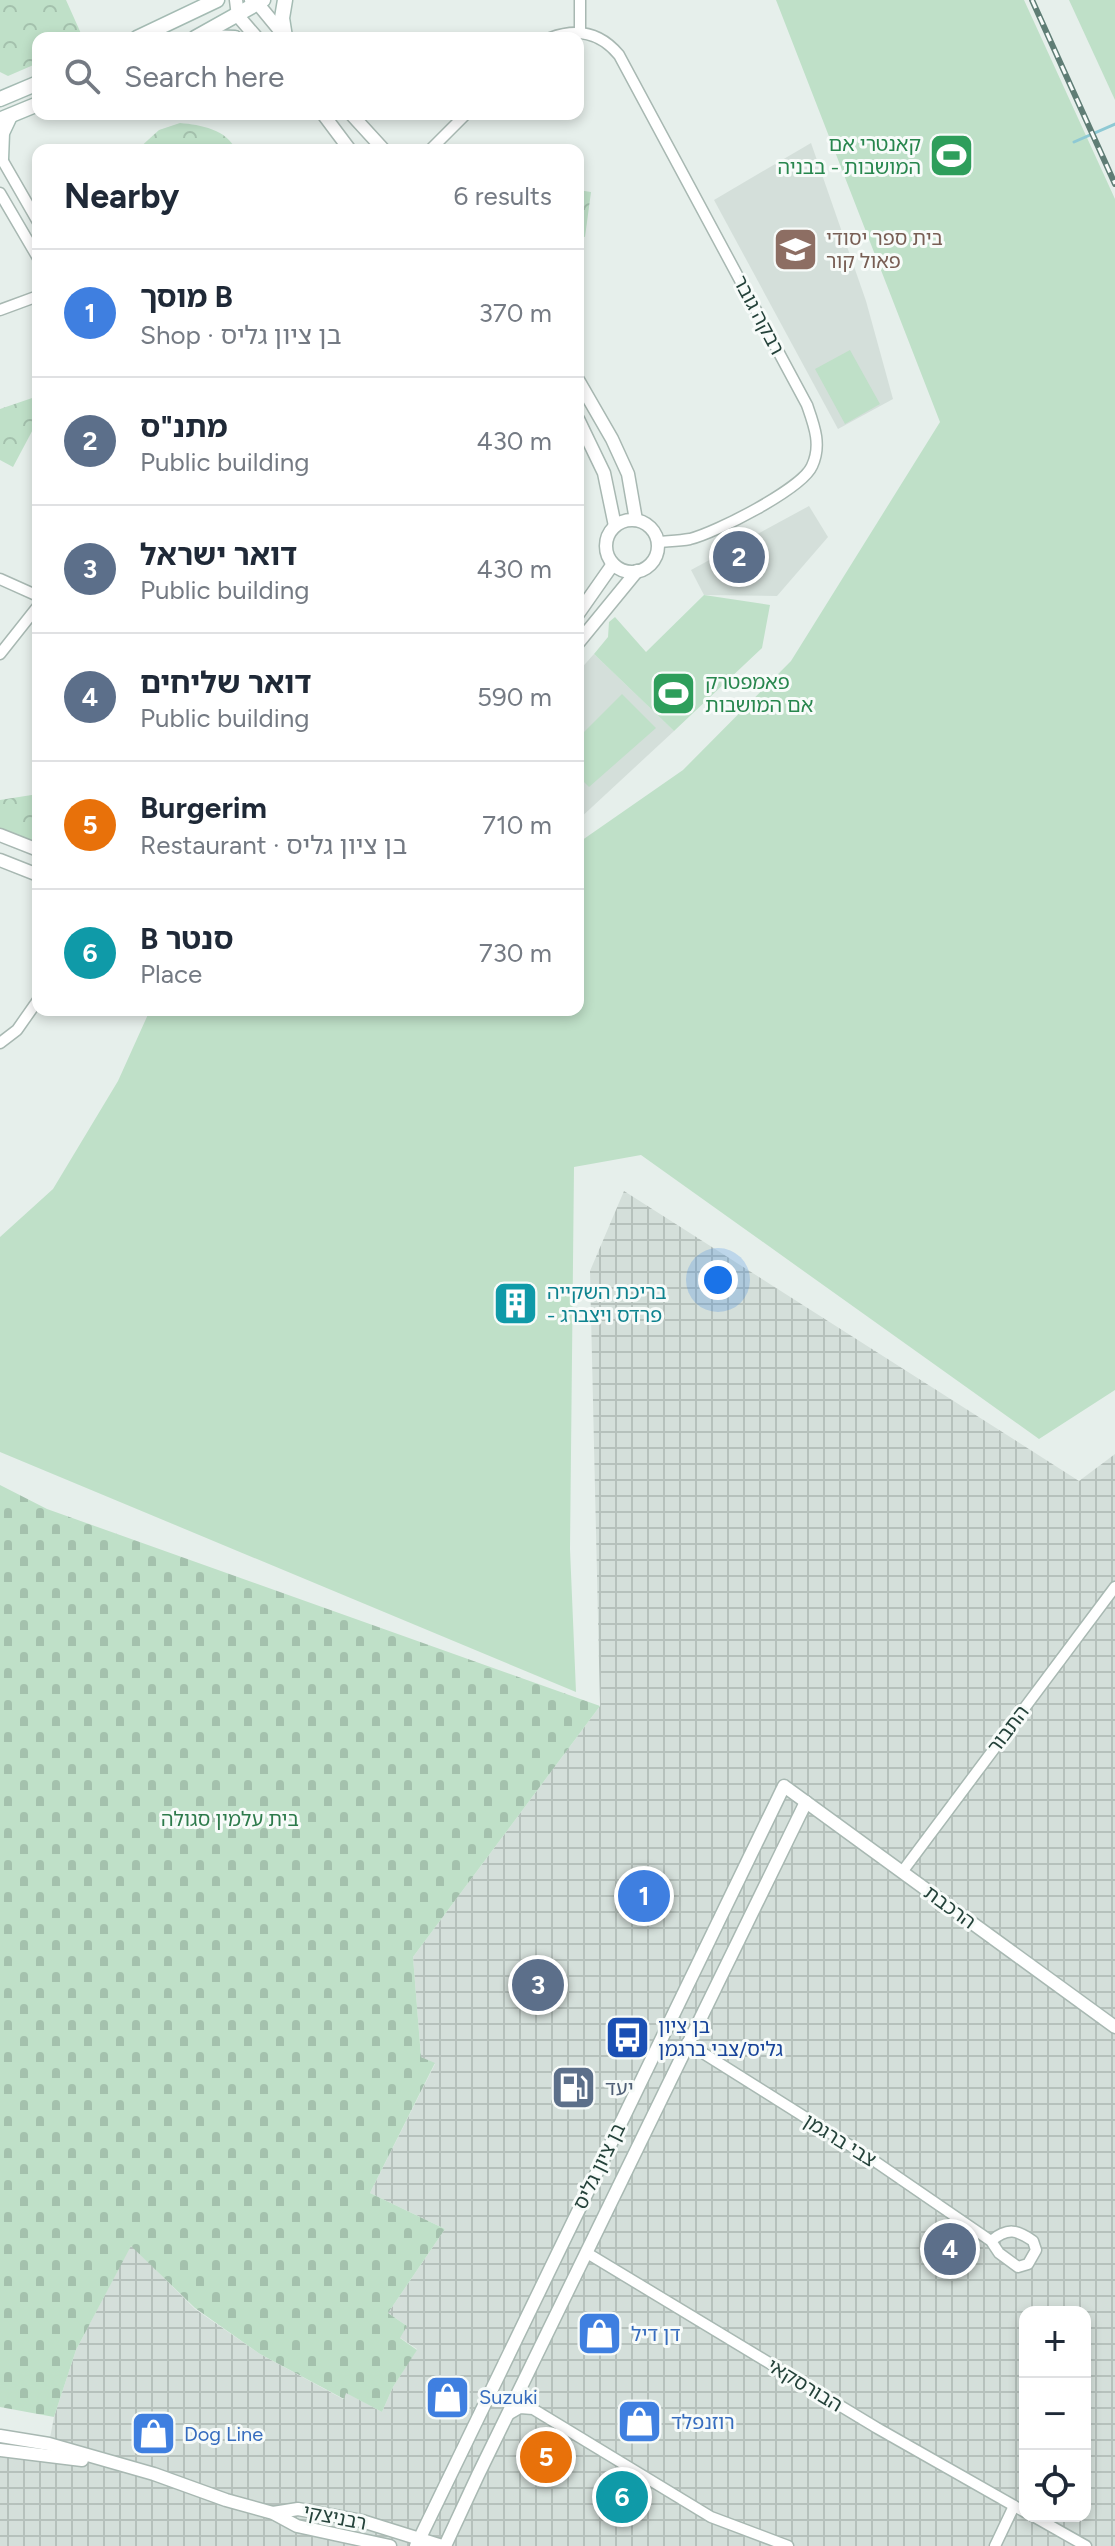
<!DOCTYPE html>
<html lang="en">
<head>
<meta charset="utf-8">
<style>
  :root { --surface:#fff; --page:#f2f2f3; --text:#1f2937; --muted:#747a83; --line:#e0e1e3; --accent:#db2777 }
  body { margin:0; font-family:Figtree,"Noto Sans Hebrew",sans-serif; background:var(--page); color:var(--text) }
  .controls { position:absolute; right:24px; bottom:24px; display:grid; overflow:hidden; border-radius:16px; box-shadow:0 4px 12px #0003 }
  .controls button { width:72px; height:72px; display:grid; place-items:center; padding:0; border:0; border-bottom:2px solid var(--line); background:var(--surface); color:var(--text); font:40px sans-serif }
  .you { position:absolute; left:718px; top:1280px; width:28px; height:28px; margin:-20px; border:6px solid #fff; border-radius:50%; background:#1a73e8; box-shadow:0 0 0 12px #1a73e833 }
  .badge { display:grid; place-items:center; width:52px; height:52px; border-radius:50%; background:var(--accent); color:#fff; font-size:26px; font-weight:700 }
  .pin { position:absolute; translate:-50% -50%; border:4px solid #fff; box-shadow:0 2px 8px #0006 }
  .list { margin:0; padding:0; list-style:none }
  h2 { display:flex; justify-content:space-between; align-items:center; height:104px; margin:0; padding:0 32px; font-size:34px }
  h2 small { font-size:26px; font-weight:400; color:var(--muted) }
  .list li { display:grid; grid-template-columns:52px 1fr auto; gap:24px; align-items:center; box-sizing:border-box; height:128px; padding:0 32px; border-top:2px solid var(--line) }
  .list b { display:block; font-size:30px; white-space:nowrap }
  .list p { margin:0; font-size:26px; white-space:nowrap; color:var(--muted) }
  .list em { font-size:26px; font-style:normal; color:var(--muted) }
  .icon { flex:none; width:44px; height:44px; fill:none; stroke:currentColor; stroke-width:2; stroke-linecap:round; stroke-linejoin:round }
  .map { position:relative; flex:none; width:1115px; height:2546px; overflow:hidden }
  .search { position:absolute; background:var(--surface); box-shadow:0 4px 12px #0003; left:32px; top:32px; width:552px; height:88px; display:flex; align-items:center; gap:20px; box-sizing:border-box; padding:0 28px; border-radius:16px; color:var(--muted); font-size:30px }
  .panel { position:absolute; background:var(--surface); box-shadow:0 4px 12px #0003; left:32px; top:144px; width:552px; height:872px; border-radius:16px }
  .map>svg:first-child { display:block }
  .built { fill:#d4dfda }
  .industrial { fill:url(#industrial-grid); fill-rule:evenodd }
  .grass { fill:#bfe0c8 }
  .cemetery { fill:url(#cemetery-stones) }
  .park { fill:url(#park-crowns) }
  .lines { fill:none; stroke-linecap:round; stroke-linejoin:round }
  .stream { stroke:#8ec9d4; stroke-width:3 }
  .minor-casing { stroke:#a8b8b2; stroke-width:13 }
  .tertiary-casing { stroke:#a8b8b2; stroke-width:15 }
  .secondary-casing { stroke:#a4bbb3; stroke-width:17 }
  .minor { stroke:#fff; stroke-width:10 }
  .tertiary { stroke:#fff; stroke-width:12 }
  .secondary { stroke:#fff; stroke-width:14 }
  .rail-casing { stroke:#5f7d75; stroke-width:6 }
  .rail { stroke:#f7fbf9; stroke-width:3; stroke-dasharray:9; stroke-linecap:butt }
  .labels { text-anchor:middle; dominant-baseline:central; stroke-width:6; stroke-linejoin:round; paint-order:stroke }
  .leisure-label { font-size:20px; fill:#27864d; stroke:#f7fbf9; text-anchor:end }
  .education-label { font-size:20px; fill:#785e54; stroke:#f7fbf9; text-anchor:start }
  .street-label { font-size:20px; fill:#24423a; stroke:#f7fbf9 }
  .culture-label { font-size:20px; fill:#0d838f; stroke:#f7fbf9; text-anchor:start }
  .park-label { font-size:20px; fill:#2d7a4b; stroke:#f7fbf9 }
  .transit-label { font-size:20px; fill:#164399; stroke:#f7fbf9; text-anchor:start }
  .service-label { font-size:20px; fill:#4e5e75; stroke:#f7fbf9; text-anchor:start }
  .shop-label { font-size:20px; fill:#366cbe; stroke:#f7fbf9; text-anchor:start }
</style>
</head>
<body>
<div class="map">
<svg width="1115" height="2546" viewBox="0 0 1115 2546">
  <defs>
    <pattern id="industrial-grid" width="8" height="8" patternUnits="userSpaceOnUse" patternTransform="scale(2)"><rect width="8" height="8" fill="#d4dfda"/><path d="M0 4h8M4 0v8" fill="none" stroke="#b6c1bc"/></pattern>
    <pattern id="cemetery-stones" width="16" height="16" patternUnits="userSpaceOnUse" patternTransform="scale(2)"><rect width="16" height="16" fill="#bfe0c8"/><path d="M2 7V4a2 2 0 0 1 4 0v3zM10 15v-3a2 2 0 0 1 4 0v3z" fill="#a4c1ad"/></pattern>
    <pattern id="park-crowns" width="20" height="18" patternUnits="userSpaceOnUse" patternTransform="scale(2)"><rect width="20" height="18" fill="#bfe0c8"/><path d="M2 6a3 3 0 1 1 6 0M12 15a3 3 0 1 1 6 0" fill="none" stroke="#a4c1ad"/></pattern>
  </defs>
  <rect width="100%" height="100%" fill="#e6efeb"/>
  <g class="built">
    <path d="M 811,143 L 866,301 L 893,399 L 838,429 L 714,200 Z"/>
    <path d="M 809,506 L 828,537 L 777,596 L 704,595 L 691,570 Z"/>
    <path d="M 594,654 L 674,731 L 578,820 L 578,672 Z"/>
  </g>
  <path class="industrial" d="M 624,1191 L 1079,1481 L 1115,1454 L 1115,2546 L 0,2546 L 0,2456 L 46,2459 L 54,2417 L 76,2350 L 131,2245 L 195,2309 L 260,2354 L 343,2399 L 345,2392 L 382,2412 L 393,2387 L 417,2349 L 399,2337 L 407,2326 L 388,2313 L 445,2229 L 370,2193 L 435,2064 L 421,2057 L 413,1957 L 600,1706 L 590,1271 ZM 1025,2312 L 1085,2312 L 1085,2516 L 1025,2516 Z"/>
  <g class="grass">
    <path d="M 776,0 L 1024,0 L 1115,199 L 1115,1390 L 1039,1439 L 641,1155 L 574,1167 L 570,1549 L 576,1692 L 0,1452 L 0,1237 L 53,1189 L 118,1081 L 150,1010 L 578,1010 L 578,843 L 683,770 L 791,661 L 940,422 Z"/>
    <path d="M 1069,0 L 1115,0 L 1115,100 Z"/>
    <path d="M 850,350 L 880,404 L 845,424 L 815,369 Z"/>
    <path d="M 704,595 L 770,605 L 762,648 L 674,731 L 594,654 L 608,637 L 609,622 L 615,617 L 646,652 Z"/>
    <path d="M 622,694 L 656,728 L 589,787 L 578,776 L 578,738 Z"/>
  </g>
  <path class="cemetery" d="M 0,1485 L 47,1509 L 600,1706 L 413,1957 L 421,2057 L 435,2063 L 370,2193 L 445,2229 L 388,2313 L 407,2326 L 400,2338 L 417,2350 L 393,2387 L 382,2412 L 346,2393 L 344,2399 L 260,2354 L 195,2308 L 131,2246 L 76,2350 L 54,2417 L 0,2407 Z"/>
  <g class="park">
    <path d="M 0,0 L 66,0 L 83,38 L 38,38 L 38,63 L 8,76 L 0,72 Z"/>
    <path d="M 180,123 C 201,125 226,129 236,150 L 137,150 L 159,130 Z"/>
    <path d="M 578,190 L 591,192 L 585,237 L 578,236 Z"/>
    <path d="M 38,396 L 38,420 L 13,467 L 0,460 L 0,409 Z"/>
    <path d="M 38,794 L 38,850 L 0,835 L 0,800 Z"/>
  </g>
  <g class="lines">
    <path class="stream" d="M 1074,142 L 1115,124"/>
    <defs>
      <g id="minor">
        <path d="M 580,32 L 580,0"/>
        <path d="M 550,38 C 577,28 600,32 619,55 L 807,405 C 814,425 822,445 812,466 C 802,489 715,533 690,539 C 679,541 669,541 658,542"/>
        <path d="M 430,150 L 466,114"/>
        <path d="M 0,156 L 38,222"/>
        <path d="M 0,193 L 38,258"/>
        <path d="M 0,310 L 38,296"/>
        <path d="M 0,579 L 38,596"/>
        <path d="M 0,654 L 38,606"/>
        <path d="M 0,1043 L 17,1030 L 38,1000"/>
        <path d="M 902,1872 L 1115,1587"/>
        <path d="M 687,2043 L 873,2160 L 991,2241 L 999,2253 L 1018,2267 L 1028,2264 L 1036,2250 L 1033,2241 C 1017,2230 1008,2227 991,2241"/>
        <path d="M 587,2253 L 877,2428 L 1025,2512"/>
        <path d="M 508,2415 L 520,2408 L 533,2409 L 711,2517 L 788,2546"/>
        <path d="M 1033,2516 L 1086,2546"/>
        <path d="M 995,2546 L 1014,2506"/>
      </g>
      <g id="tertiary">
        <path d="M 236,0 L 238,16 L 257,38"/>
        <path d="M 251,0 L 258,4 L 286,38"/>
        <path d="M 323,114 L 350,150"/>
        <path d="M 351,114 L 384,150"/>
        <path d="M 578,380 L 612,439 L 628,474 L 636,520"/>
        <path d="M 578,419 L 604,473 L 615,526"/>
        <circle cx="632" cy="546" r="26"/>
        <path d="M 578,614 L 613,564"/>
        <path d="M 578,643 L 637,571"/>
        <path d="M 0,835 L 38,850"/>
        <path d="M 0,860 L 38,875"/>
        <path d="M 0,2436 L 49,2444 L 154,2474 L 226,2500 L 273,2513 L 297,2526 L 390,2546"/>
        <path d="M 0,2450 L 82,2460"/>
        <path d="M 273,2513 L 298,2509 L 362,2521 L 442,2546"/>
        <path d="M 416,2546 L 784,1786 L 1115,2027"/>
        <path d="M 445,2546 L 478,2475 L 806,1802"/>
      </g>
      <g id="secondary">
        <path d="M 204,37 L 235,38"/>
        <path d="M 285,37 L 282,18 L 285,0"/>
        <path d="M 137,38 L 217,0"/>
        <path d="M 195,38 L 263,0"/>
        <path d="M 0,99 L 38,83"/>
        <path d="M 4,118 L 38,104"/>
        <path d="M 1,159 L 2,133 L 10,116"/>
      </g>
    </defs>
    <use href="#minor" class="minor-casing"/>
    <use href="#tertiary" class="tertiary-casing"/>
    <use href="#secondary" class="secondary-casing"/>
    <use href="#minor" class="minor"/>
    <use href="#tertiary" class="tertiary"/>
    <use href="#secondary" class="secondary"/>
    <defs>
      <path id="rail" d="M 1032,0 L 1115,184"/>
    </defs>
    <use href="#rail" class="rail-casing"/>
    <use href="#rail" class="rail"/>
  </g>
  <defs>
    <symbol id="stadium-square" viewBox="-11 -11 22 22"><rect x="-9" y="-9" width="18" height="18" rx="4" fill="#2e9e5b" stroke="#f7fbf9"/><path d="M0-5a6.5 5 0 1 0 0 10a6.5 5 0 1 0 0-10ZM-3.5-1.8h7v3.6h-7Z" fill="#fff"/></symbol>
    <symbol id="school-square" viewBox="-11 -11 22 22"><rect x="-9" y="-9" width="18" height="18" rx="4" fill="#8d6e63" stroke="#f7fbf9"/><path d="M0-5L7-2L0 1L-7-2ZM-4 1L0 2.5L4 1V4Q0 6-4 4Z" fill="#fff"/></symbol>
    <symbol id="building-square" viewBox="-11 -11 22 22"><rect x="-9" y="-9" width="18" height="18" rx="4" fill="#0f9aa8" stroke="#f7fbf9"/><path d="M-4-6H4V6H1V3H-1V6H-4ZM-2.5-4.3h1.7v1.8h-1.7ZM.8-4.3h1.7v1.8H.8ZM-2.5-1h1.7V.8h-1.7ZM.8-1h1.7V.8H.8Z" fill="#fff"/></symbol>
    <symbol id="bus-square" viewBox="-11 -11 22 22"><rect x="-9" y="-9" width="18" height="18" rx="4" fill="#1a4fb4" stroke="#f7fbf9"/><path d="M-5-6H5V4H4V6H2V4H-2V6H-4V4H-5ZM-3.5-4V0h7V-4ZM-3.5 1.2v1.5H-2V1.2ZM2 1.2v1.5H3.5V1.2Z" fill="#fff"/></symbol>
    <symbol id="fuel-square" viewBox="-11 -11 22 22"><rect x="-9" y="-9" width="18" height="18" rx="4" fill="#5c6f8a" stroke="#f7fbf9"/><path d="M-5.5-6h7V0h2V4h1.3V-2.5L3-4.5l.8-.8L6-3V5H2.5V1h-1V6h-7ZM-4.2-4.7v3.2H.2V-4.7Z" fill="#fff"/></symbol>
    <symbol id="shop-square" viewBox="-11 -11 22 22"><rect x="-9" y="-9" width="18" height="18" rx="4" fill="#3f7fe0" stroke="#f7fbf9"/><path d="M-5-2.5h2.3a2.7 3.5 0 0 1 5.4 0H5L5.5 6h-11ZM-1.5-2.5h3a1.5 2.3 0 0 0-3 0Z" fill="#fff"/></symbol>
  </defs>
  <g fill-rule="evenodd">
    <use href="#stadium-square" x="926" y="130" width="51" height="51"/>
    <use href="#school-square" x="770" y="224" width="51" height="51"/>
    <use href="#stadium-square" x="648" y="668" width="51" height="51"/>
    <use href="#building-square" x="490" y="1278" width="51" height="51"/>
    <use href="#bus-square" x="602" y="2012" width="51" height="51"/>
    <use href="#fuel-square" x="548" y="2062" width="51" height="51"/>
    <use href="#shop-square" x="574" y="2308" width="51" height="51"/>
    <use href="#shop-square" x="422" y="2372" width="51" height="51"/>
    <use href="#shop-square" x="614" y="2396" width="51" height="51"/>
    <use href="#shop-square" x="128" y="2408" width="51" height="51"/>
  </g>
  <g class="labels">
    <g class="leisure-label">
      <text x="921" y="144">קאנטרי אם<tspan x="921" dy="23">המושבות - בבניה</tspan></text>
      <text x="705" y="682" text-anchor="start">פאמפטרק<tspan x="705" dy="23">אם המושבות</tspan></text>
    </g>
    <g class="education-label">
      <text x="826" y="238">בית ספר יסודי<tspan x="826" dy="23">פאול קור</tspan></text>
    </g>
    <g class="street-label">
      <text transform="translate(759 315) rotate(62)">רבקה גובר</text>
      <text transform="translate(1008 1729) rotate(-53)">התבור</text>
      <text transform="translate(950 1907) rotate(36)">הרכבת</text>
      <text transform="translate(840 2140) rotate(32)">צבי ברגמן</text>
      <text transform="translate(599 2166) rotate(-64)">בן ציון גליס</text>
      <text transform="translate(805 2385) rotate(31)">הבורסקאי</text>
      <text transform="translate(335 2517) rotate(11)">רבניצקי</text>
    </g>
    <g class="culture-label">
      <text x="547" y="1292">בריכת השקייה<tspan x="547" dy="23">- פרדס ויצברג</tspan></text>
    </g>
    <g class="park-label">
      <text x="230" y="1819">בית עלמין סגולה</text>
    </g>
    <g class="transit-label">
      <text x="658" y="2026">בן ציון<tspan x="658" dy="23">גליס/צבי ברגמן</tspan></text>
    </g>
    <g class="service-label">
      <text x="605" y="2088">יעד</text>
    </g>
    <g class="shop-label">
      <text x="631" y="2334">דן דיל</text>
      <text x="479" y="2397">Suzuki</text>
      <text x="671" y="2422">רוזנפלד</text>
      <text x="184" y="2434">Dog Line</text>
    </g>
  </g>
</svg>
<div class="controls">
<button>+</button>
<button>−</button>
<button><svg class="icon" aria-label="locate" viewBox="0 0 24 24"><circle cx="12" cy="12" r="6"/><path d="M12 2v4M12 18v4M2 12h4M18 12h4"/></svg></button>
</div>
<div class="you"></div>
<div class="pin badge" style="left:644px;top:1896px;background:#3f7fe0">1</div>
<div class="pin badge" style="left:739px;top:557px;background:#5c6f8a">2</div>
<div class="pin badge" style="left:538px;top:1985px;background:#5c6f8a">3</div>
<div class="pin badge" style="left:950px;top:2249px;background:#5c6f8a">4</div>
<div class="pin badge" style="left:546px;top:2457px;background:#e8710a">5</div>
<div class="pin badge" style="left:622px;top:2497px;background:#0f9aa8">6</div>
<div class="search"><svg class="icon" aria-label="search" viewBox="0 0 24 24"><circle cx="10" cy="10" r="6"/><path d="M15 15l6 6"/></svg>Search here</div>
<section class="panel">
<h2>Nearby<small>6 results</small></h2>
<ul class="list">
<li><span class="badge" style="background:#3f7fe0">1</span><div><b>מוסך B</b><p>Shop · בן ציון גליס</p></div><em>370 m</em></li>
<li><span class="badge" style="background:#5c6f8a">2</span><div><b>מתנ&quot;ס</b><p>Public building</p></div><em>430 m</em></li>
<li><span class="badge" style="background:#5c6f8a">3</span><div><b>דואר ישראל</b><p>Public building</p></div><em>430 m</em></li>
<li><span class="badge" style="background:#5c6f8a">4</span><div><b>דואר שליחים</b><p>Public building</p></div><em>590 m</em></li>
<li><span class="badge" style="background:#e8710a">5</span><div><b>Burgerim</b><p>Restaurant · בן ציון גליס</p></div><em>710 m</em></li>
<li><span class="badge" style="background:#0f9aa8">6</span><div><b>B סנטר</b><p>Place</p></div><em>730 m</em></li>
</ul>
</section>
</div>
</body>
</html>
